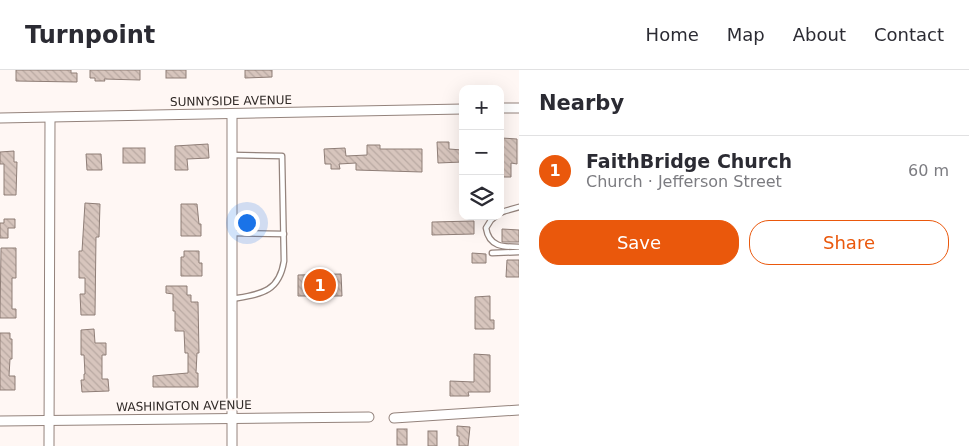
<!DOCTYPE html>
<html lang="en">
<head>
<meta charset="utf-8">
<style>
  :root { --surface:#fff; --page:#f7f7f7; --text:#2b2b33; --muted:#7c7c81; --line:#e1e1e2; --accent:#ea580c }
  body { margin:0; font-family:"DejaVu Sans",sans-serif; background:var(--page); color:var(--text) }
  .controls { position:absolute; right:15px; top:15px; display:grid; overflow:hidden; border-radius:10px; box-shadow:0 5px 20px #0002 }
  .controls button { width:45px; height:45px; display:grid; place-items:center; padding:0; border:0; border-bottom:1px solid var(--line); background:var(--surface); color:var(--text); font:25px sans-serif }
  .you { position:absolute; left:246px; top:152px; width:18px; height:18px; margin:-12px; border:4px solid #fff; border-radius:50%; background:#1a73e8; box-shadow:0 0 0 8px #1a73e833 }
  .badge { display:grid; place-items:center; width:32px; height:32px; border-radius:50%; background:var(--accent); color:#fff; font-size:16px; font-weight:700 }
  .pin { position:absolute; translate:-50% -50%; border:2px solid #fff; box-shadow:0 1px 5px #0006 }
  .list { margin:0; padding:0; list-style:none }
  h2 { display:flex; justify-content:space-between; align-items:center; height:65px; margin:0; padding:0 20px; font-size:21px }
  h2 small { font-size:16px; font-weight:400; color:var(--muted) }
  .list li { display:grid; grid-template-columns:32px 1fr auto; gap:15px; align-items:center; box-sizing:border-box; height:70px; padding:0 20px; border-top:1px solid var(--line) }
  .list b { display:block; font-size:19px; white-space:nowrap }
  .list p { margin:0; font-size:16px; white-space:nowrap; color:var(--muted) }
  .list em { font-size:16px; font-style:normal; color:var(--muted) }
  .actions { display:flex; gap:10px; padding:15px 20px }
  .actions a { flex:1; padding:11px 0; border:1px solid var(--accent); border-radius:20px; text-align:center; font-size:18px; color:var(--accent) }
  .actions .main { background:var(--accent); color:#fff }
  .icon { flex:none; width:28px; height:28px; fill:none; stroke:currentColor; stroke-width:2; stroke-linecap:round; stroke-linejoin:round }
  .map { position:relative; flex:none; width:519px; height:376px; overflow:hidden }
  header { display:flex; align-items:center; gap:30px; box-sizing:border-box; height:70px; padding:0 25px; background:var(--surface); border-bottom:1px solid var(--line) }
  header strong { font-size:24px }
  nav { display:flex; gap:28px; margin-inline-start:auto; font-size:18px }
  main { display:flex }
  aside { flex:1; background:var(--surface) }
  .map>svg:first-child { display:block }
  .building { fill:url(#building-back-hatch); stroke:#8f7e77 }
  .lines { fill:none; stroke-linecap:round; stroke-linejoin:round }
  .service-casing { stroke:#94837c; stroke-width:7 }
  .minor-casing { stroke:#94837c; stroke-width:11 }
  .service { stroke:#fff; stroke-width:4.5 }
  .minor { stroke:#fff; stroke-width:9 }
  .labels { text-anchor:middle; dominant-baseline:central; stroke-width:4; stroke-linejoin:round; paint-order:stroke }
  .street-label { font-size:12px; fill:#322b28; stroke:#fff7f4 }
</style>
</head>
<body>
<header>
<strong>Turnpoint</strong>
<nav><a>Home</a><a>Map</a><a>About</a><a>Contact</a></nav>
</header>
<main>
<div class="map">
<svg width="519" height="376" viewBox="0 0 519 376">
  <defs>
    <pattern id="building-back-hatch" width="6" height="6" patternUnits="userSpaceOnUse" patternTransform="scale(1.25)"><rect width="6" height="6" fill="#d7c5bd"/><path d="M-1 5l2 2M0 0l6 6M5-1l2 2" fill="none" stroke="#b9a9a2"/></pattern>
  </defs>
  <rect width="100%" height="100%" fill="#fff7f4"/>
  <g class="building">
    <path d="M 16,0 L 71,0 L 71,3 L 77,3 L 77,12 L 16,11 Z"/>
    <path d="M 90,0 L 140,0 L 140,10 L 104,9 L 105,11 L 95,11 L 95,8 L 90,8 Z"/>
    <rect x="166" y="0" width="20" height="8"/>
    <path d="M 245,0 L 272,0 L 272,7 L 245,8 Z"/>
    <path d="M 502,68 L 517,69 L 517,94 L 511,93 L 511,107 L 500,107 Z"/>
    <path d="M 437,72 L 449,72 L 449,79 L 462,80 L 462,92 L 438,93 Z"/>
    <path d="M 208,74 L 209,88 L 187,89 L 188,100 L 175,100 L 175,76 Z"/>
    <path d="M 367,75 L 380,75 L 380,79 L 422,79 L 422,102 L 356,100 L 356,93 L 339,94 L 340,99 L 331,99 L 331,94 L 325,94 L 324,79 L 345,78 L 346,86 L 367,85 Z"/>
    <rect x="123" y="78" width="22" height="15"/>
    <path d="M 14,81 L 14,92 L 17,92 L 16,125 L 4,125 L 4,94 L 0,94 L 0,82 Z"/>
    <path d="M 86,84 L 101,84 L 102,100 L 87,100 Z"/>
    <path d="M 85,133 L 100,134 L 99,167 L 96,167 L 95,245 L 81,245 L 80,224 L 85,224 L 85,208 L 79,208 L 79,181 L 82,181 Z"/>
    <path d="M 181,134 L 197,134 L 199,154 L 201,154 L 201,166 L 181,166 Z"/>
    <path d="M 4,149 L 15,149 L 15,158 L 8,158 L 8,168 L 0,168 L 0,153 L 4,153 Z"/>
    <path d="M 474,151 L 474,164 L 432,165 L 432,152 Z"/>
    <path d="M 502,159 L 519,160 L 519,172 L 502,172 Z"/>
    <path d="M 1,178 L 16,178 L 16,208 L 12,208 L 12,239 L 16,239 L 16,248 L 0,248 Z"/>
    <path d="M 184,181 L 199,181 L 199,193 L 202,193 L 202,206 L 181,206 L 181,187 L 184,187 Z"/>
    <path d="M 472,183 L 486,184 L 486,193 L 472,193 Z"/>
    <path d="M 507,190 L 519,190 L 519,207 L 506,207 Z"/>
    <path d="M 341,204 L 342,226 L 298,226 L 298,205 Z"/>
    <path d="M 166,216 L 187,216 L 187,225 L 191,225 L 191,232 L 198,232 L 199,283 L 197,283 L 196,303 L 198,303 L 198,317 L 153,317 L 153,306 L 188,303 L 188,283 L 185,283 L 184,261 L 175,261 L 175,241 L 173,241 L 173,224 L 166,223 Z"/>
    <path d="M 490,226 L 490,250 L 494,250 L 494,259 L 475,259 L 475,227 Z"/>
    <path d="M 94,259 L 95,273 L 106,273 L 106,285 L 102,285 L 102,309 L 108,309 L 109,321 L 82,322 L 81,310 L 84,310 L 84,304 L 85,304 L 84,285 L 81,285 L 81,260 Z"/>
    <path d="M 0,263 L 10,263 L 10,269 L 12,269 L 12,289 L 10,289 L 9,306 L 15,306 L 15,320 L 0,320 Z"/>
    <path d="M 474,284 L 490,285 L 490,322 L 468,322 L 469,326 L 450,326 L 450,311 L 474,312 Z"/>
    <path d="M 457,356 L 470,357 L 468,376 L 459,376 L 459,366 L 457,366 Z"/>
    <rect x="397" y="359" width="10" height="16"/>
    <rect x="428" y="361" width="9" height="15"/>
  </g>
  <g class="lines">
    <defs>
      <g id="service">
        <path d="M 500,143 L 505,141 L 519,137"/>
        <path d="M 496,146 L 491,150 L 486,158 C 489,177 503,177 519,177"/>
        <path d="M 232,163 L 284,164"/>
        <path d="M 492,183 L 519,182"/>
        <path d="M 232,229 C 260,224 279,223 284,191 L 282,86 L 232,85"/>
      </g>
      <g id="minor">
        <path d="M 500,38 L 519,38"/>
        <path d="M 0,48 L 463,39"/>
        <path d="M 394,348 L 519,340"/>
        <path d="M 0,351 L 369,347"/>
        <path d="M 49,376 L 50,48"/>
        <path d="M 232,376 L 232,44"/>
      </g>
    </defs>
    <use href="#service" class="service-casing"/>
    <use href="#minor" class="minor-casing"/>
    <use href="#service" class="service"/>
    <use href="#minor" class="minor"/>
  </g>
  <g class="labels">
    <g class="street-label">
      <text transform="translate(231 31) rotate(-1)">SUNNYSIDE AVENUE</text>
      <text transform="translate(184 336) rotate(-1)">WASHINGTON AVENUE</text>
    </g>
  </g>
</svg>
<div class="controls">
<button>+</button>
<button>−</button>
<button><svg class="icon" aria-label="layers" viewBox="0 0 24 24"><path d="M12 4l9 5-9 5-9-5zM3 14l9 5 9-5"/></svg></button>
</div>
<div class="you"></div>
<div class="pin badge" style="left:320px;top:215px">1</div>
</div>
<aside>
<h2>Nearby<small></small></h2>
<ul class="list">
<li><span class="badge">1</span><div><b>FaithBridge Church</b><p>Church · Jefferson Street</p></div><em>60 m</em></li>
</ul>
<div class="actions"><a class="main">Save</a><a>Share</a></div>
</aside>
</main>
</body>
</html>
